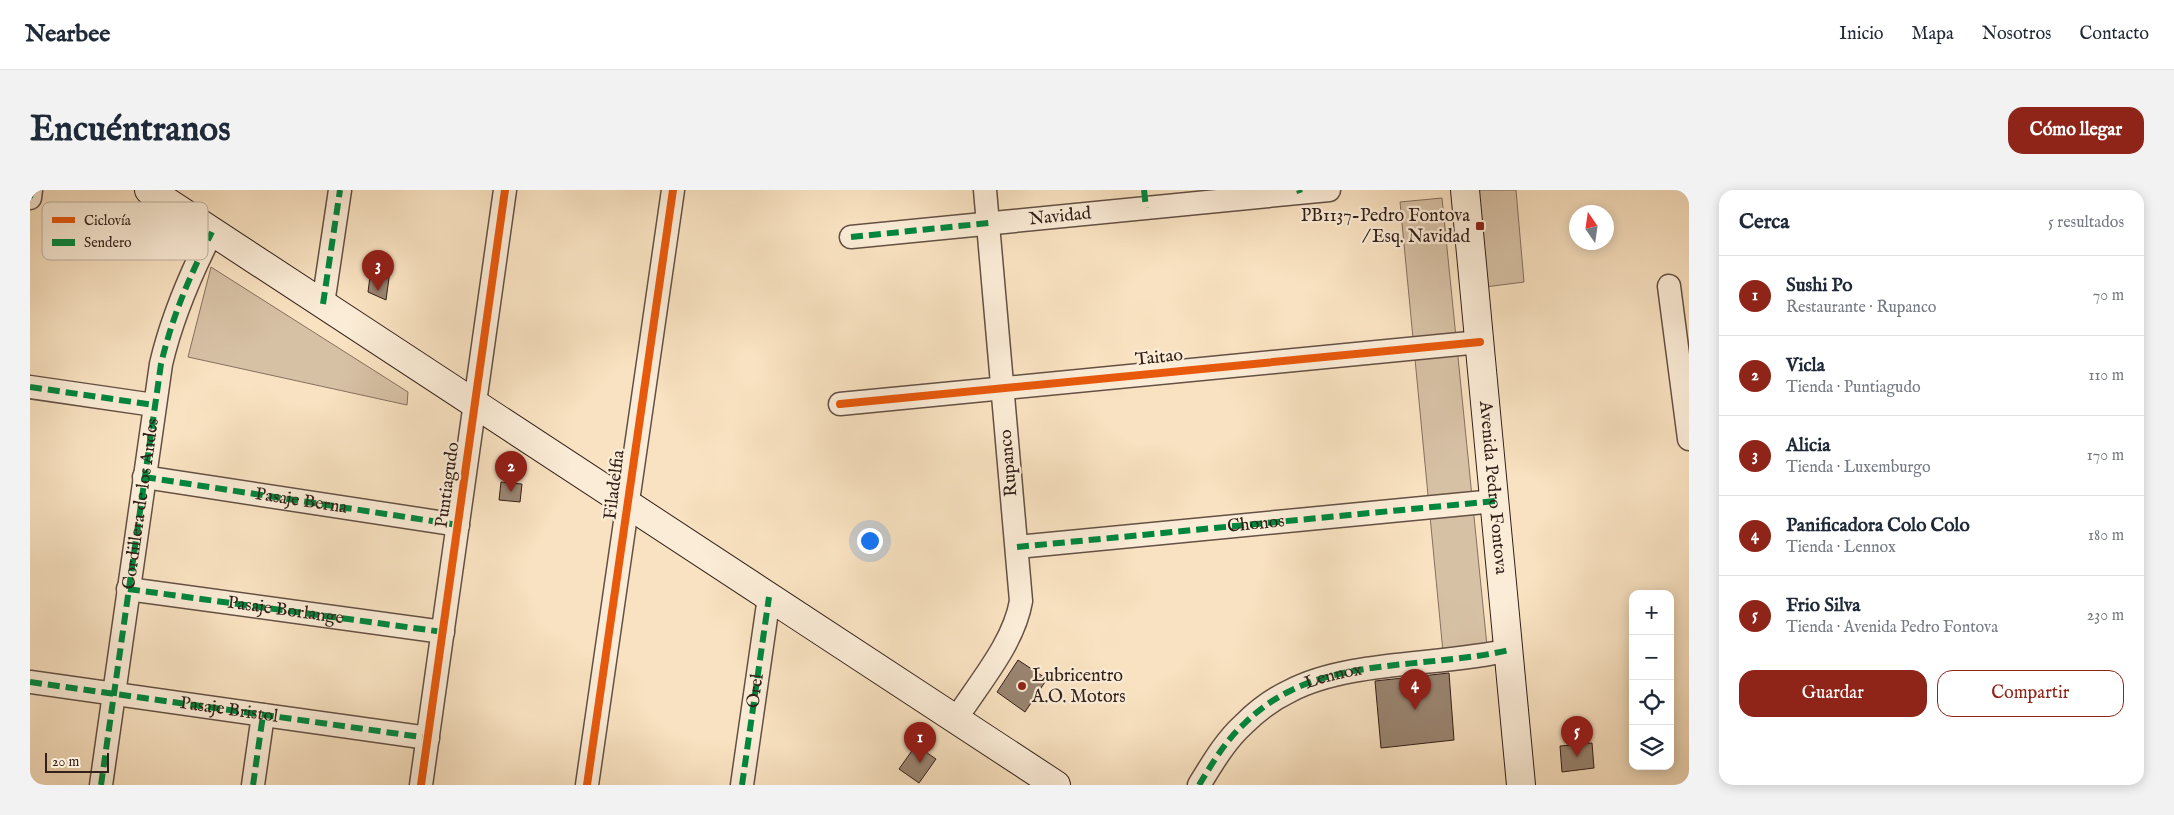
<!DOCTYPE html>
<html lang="es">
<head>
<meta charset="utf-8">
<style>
  :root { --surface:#fff; --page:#f2f2f3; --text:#1f2937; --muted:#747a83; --line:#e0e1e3; --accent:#8f2418 }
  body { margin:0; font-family:"IM FELL English",serif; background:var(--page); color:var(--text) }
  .controls { position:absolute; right:15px; bottom:15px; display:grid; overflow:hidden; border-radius:10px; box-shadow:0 2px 12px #0003 }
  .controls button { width:45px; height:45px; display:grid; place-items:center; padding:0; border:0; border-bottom:1px solid var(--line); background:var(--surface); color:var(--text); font:25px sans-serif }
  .compass { position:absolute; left:1539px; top:15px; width:45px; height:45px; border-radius:50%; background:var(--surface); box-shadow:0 2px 12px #0003; rotate:347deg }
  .scale { position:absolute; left:15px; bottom:12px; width:64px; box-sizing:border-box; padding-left:5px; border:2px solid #33201a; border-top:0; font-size:14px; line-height:18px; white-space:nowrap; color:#33201a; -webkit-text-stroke:4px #fbecd7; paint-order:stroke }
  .you { position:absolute; left:839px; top:350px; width:18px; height:18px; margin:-12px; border:4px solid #fff; border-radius:50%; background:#1a73e8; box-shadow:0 0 0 8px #1a73e833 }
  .badge { display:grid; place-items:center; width:32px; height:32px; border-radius:50%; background:var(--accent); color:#fff; font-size:16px; font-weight:700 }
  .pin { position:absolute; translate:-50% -41px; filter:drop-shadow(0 1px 2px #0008) }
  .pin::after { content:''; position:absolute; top:26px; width:18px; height:15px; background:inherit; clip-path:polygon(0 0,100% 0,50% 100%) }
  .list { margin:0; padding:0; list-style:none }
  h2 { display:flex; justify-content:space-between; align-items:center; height:65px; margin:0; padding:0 20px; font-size:21px }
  h2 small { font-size:16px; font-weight:400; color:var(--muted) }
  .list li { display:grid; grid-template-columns:32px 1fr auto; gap:15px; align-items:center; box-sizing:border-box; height:80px; padding:0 20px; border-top:1px solid var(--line) }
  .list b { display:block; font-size:19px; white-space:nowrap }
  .list p { margin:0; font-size:16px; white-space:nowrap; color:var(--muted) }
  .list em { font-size:16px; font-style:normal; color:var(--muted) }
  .actions { display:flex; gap:10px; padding:15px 20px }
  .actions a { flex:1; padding:11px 0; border:1px solid var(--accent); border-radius:15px; text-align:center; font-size:18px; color:var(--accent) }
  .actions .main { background:var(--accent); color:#fff }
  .icon { flex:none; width:28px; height:28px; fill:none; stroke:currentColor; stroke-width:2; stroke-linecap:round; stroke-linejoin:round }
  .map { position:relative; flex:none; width:1659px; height:595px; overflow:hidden; border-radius:15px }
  header { display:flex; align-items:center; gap:30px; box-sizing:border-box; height:70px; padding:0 25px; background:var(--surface); border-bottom:1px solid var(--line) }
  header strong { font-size:24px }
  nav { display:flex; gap:28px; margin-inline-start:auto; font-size:18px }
  .intro { display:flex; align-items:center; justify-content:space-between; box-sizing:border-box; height:120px; padding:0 30px }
  h1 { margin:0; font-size:35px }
  .button { padding:12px 22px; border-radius:15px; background:var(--accent); color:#fff; font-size:18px; font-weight:700 }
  main { display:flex; gap:30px; padding:0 30px }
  aside { flex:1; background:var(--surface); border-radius:15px; box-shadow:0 2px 12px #0003 }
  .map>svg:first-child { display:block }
  .green { fill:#d7c1a5; stroke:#857060 }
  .building { fill:#9a8571; stroke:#33201a }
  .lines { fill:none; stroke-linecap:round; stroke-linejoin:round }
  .minor-casing { stroke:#645044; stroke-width:25 }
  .secondary-casing { stroke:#33201a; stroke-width:30 }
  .minor { stroke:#fbecd7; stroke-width:22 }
  .secondary { stroke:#fbecd7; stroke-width:28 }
  .quiet { stroke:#00873e; stroke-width:6; stroke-dasharray:12 6; stroke-linecap:butt }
  .cycleway-casing { stroke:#fbecd7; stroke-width:11 }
  .cycleway { stroke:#e8590c; stroke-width:8 }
  .poi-dot { fill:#8f2418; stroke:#fbecd7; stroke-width:2 }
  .labels { text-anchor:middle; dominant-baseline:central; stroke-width:4.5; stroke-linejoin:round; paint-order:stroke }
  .street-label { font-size:18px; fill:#33201a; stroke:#fbecd7 }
  .poi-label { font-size:18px; fill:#33201a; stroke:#fbecd7; text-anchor:end }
  .key { fill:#fbecd7; stroke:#bfaf9e; stroke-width:1 }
  .key-label { font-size:14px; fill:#33201a }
</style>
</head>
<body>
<header>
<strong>Nearbee</strong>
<nav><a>Inicio</a><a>Mapa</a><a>Nosotros</a><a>Contacto</a></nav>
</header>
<div class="intro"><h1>Encuéntranos</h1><a class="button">Cómo llegar</a></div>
<main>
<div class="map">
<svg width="1659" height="595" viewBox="0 0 1659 595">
  <rect width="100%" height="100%" fill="#f9e2c1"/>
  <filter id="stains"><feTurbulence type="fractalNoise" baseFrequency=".004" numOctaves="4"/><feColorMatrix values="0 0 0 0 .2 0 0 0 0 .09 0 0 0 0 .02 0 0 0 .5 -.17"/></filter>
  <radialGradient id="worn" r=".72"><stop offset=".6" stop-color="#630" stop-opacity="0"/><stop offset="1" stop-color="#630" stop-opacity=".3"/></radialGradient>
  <g class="green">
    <path d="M 1445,0 L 1486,0 L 1494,92 L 1455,97 Z"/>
    <path d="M 1412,8 L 1457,456 L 1413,462 L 1370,12 Z"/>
    <path d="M 181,77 L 378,202 L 377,215 L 158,167 Z"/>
  </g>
  <g class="building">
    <path d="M 342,71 L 361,73 L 356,110 L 338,102 Z"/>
    <path d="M 471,292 L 492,294 L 490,312 L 469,310 Z"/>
    <path d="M 988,470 L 1017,489 L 995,522 L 967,502 Z"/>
    <path d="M 1419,483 L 1424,550 L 1351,558 L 1345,491 Z"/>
    <path d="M 1562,553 L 1564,578 L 1532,582 L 1530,556 Z"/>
    <path d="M 886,555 L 906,569 L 889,593 L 869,579 Z"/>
  </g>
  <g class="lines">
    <defs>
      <g id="minor">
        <path d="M 0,8 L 1,0"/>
        <path id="s1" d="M 821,47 L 1299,0"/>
        <path d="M 1639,96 L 1659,249"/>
        <path d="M 293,114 L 310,0"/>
        <path d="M 0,197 L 124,215"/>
        <path d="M 810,214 L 1450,152"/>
        <path d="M 114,287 L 428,335"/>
        <path d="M 987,357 L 1465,311"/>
        <path d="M 98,399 L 413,442"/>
        <path id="s2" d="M 0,492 L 398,548"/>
        <path d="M 926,529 C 949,493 984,453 991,411 L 955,0"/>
        <path id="s3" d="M 71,595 L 131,174 C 142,127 160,85 182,42"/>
        <path d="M 223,595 L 233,525"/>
        <path d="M 391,595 L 475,0"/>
        <path d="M 557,595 L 643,0"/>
        <path d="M 712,595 L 739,407"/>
        <path id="s4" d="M 1169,595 C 1182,574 1195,551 1214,534 C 1227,521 1243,509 1260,501 C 1319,470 1412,476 1479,460"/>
      </g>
      <g id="secondary">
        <path d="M 119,0 L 1026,595"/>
        <path id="s5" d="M 1435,0 L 1491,595"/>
      </g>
    </defs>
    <use href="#minor" class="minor-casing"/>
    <use href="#secondary" class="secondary-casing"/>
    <use href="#minor" class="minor"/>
    <use href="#secondary" class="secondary"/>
    <g class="quiet">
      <path d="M 1114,0 L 1116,18"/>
      <path d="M 1269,0 L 1270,3"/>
      <path d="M 0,8 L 1,0"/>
      <path d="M 821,47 L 959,33"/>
      <path d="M 293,114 L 310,0"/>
      <path d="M 0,197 L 124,215"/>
      <path id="s6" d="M 114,287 L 428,335"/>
      <path id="s7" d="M 987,357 L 1465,311"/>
      <path id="s8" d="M 98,399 L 413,442"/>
      <path d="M 0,492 L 398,548"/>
      <path d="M 71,595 L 131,174 C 142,127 160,85 182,42"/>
      <path d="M 223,595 L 233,525"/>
      <path id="s9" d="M 712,595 L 739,407"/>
      <path d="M 1169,595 C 1182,574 1195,551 1214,534 C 1227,521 1243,509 1260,501 C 1319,470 1412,476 1479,460"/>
    </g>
    <defs>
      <g id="cycleway">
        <path d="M 810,214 L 1450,152"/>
        <path d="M 391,595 L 475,0"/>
        <path d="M 557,595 L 643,0"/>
      </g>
    </defs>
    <use href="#cycleway" class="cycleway-casing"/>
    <use href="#cycleway" class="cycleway"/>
  </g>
  <g class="poi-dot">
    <rect x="1445" y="31" width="10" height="10" rx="2.5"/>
    <circle cx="992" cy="496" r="5"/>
  </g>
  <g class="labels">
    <g class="street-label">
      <text stroke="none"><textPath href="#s1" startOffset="210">Navidad</textPath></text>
      <text transform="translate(1129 168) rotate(-6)">Taitao</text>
      <text transform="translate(979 273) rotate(-95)">Rupanco</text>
      <text transform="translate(418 295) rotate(-82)">Puntiagudo</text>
      <text transform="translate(585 295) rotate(-83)">Filadelfia</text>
      <text stroke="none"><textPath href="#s5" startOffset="299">Avenida Pedro Fontova</textPath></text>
      <text stroke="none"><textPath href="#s6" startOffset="159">Pasaje Berna</textPath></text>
      <text stroke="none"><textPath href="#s3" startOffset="284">Cordillera de los Andes</textPath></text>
      <text stroke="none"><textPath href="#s7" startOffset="240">Chonos</textPath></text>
      <text stroke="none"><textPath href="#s8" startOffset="159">Pasaje Borlange</textPath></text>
      <text stroke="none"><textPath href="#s4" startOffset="179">Lennox</textPath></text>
      <text stroke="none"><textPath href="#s9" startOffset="95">Orel</textPath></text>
      <text stroke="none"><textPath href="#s2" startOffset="201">Pasaje Bristol</textPath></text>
    </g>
    <g class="poi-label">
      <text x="1440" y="26">PB1137-Pedro Fontova<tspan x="1440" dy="21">/ Esq. Navidad</tspan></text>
      <text x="1002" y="486" text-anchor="start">Lubricentro<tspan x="1002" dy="21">A.O. Motors</tspan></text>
    </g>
  </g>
  <rect x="12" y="12" width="166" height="58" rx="8" class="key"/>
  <rect x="22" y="27" width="23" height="6" fill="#e8590c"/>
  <rect x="22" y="49" width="23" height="7" fill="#00873e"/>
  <g class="key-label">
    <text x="54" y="35">Ciclovía</text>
    <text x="54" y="57">Sendero</text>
  </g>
  <rect width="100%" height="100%" filter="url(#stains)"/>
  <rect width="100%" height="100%" fill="url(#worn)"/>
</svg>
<div class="controls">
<button>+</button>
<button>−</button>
<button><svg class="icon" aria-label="locate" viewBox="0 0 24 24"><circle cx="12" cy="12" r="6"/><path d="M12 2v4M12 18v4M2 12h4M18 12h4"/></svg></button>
<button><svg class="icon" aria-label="layers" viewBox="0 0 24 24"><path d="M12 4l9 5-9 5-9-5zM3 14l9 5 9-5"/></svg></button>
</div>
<svg class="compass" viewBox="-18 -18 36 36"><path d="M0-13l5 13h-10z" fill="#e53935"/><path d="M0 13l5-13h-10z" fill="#747a83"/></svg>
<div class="scale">20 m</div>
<div class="you"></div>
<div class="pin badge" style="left:890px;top:573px">1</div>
<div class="pin badge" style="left:481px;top:302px">2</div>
<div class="pin badge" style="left:348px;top:101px">3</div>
<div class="pin badge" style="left:1385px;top:520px">4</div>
<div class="pin badge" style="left:1547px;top:567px">5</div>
</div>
<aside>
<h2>Cerca<small>5 resultados</small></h2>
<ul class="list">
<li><span class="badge">1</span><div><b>Sushi Po</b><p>Restaurante · Rupanco</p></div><em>70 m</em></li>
<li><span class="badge">2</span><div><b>Vicla</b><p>Tienda · Puntiagudo</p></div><em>110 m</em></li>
<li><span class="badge">3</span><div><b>Alicia</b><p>Tienda · Luxemburgo</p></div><em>170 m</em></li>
<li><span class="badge">4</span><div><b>Panificadora Colo Colo</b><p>Tienda · Lennox</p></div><em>180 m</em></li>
<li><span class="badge">5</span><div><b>Frio Silva</b><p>Tienda · Avenida Pedro Fontova</p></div><em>230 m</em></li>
</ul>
<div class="actions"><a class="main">Guardar</a><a>Compartir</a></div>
</aside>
</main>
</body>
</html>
